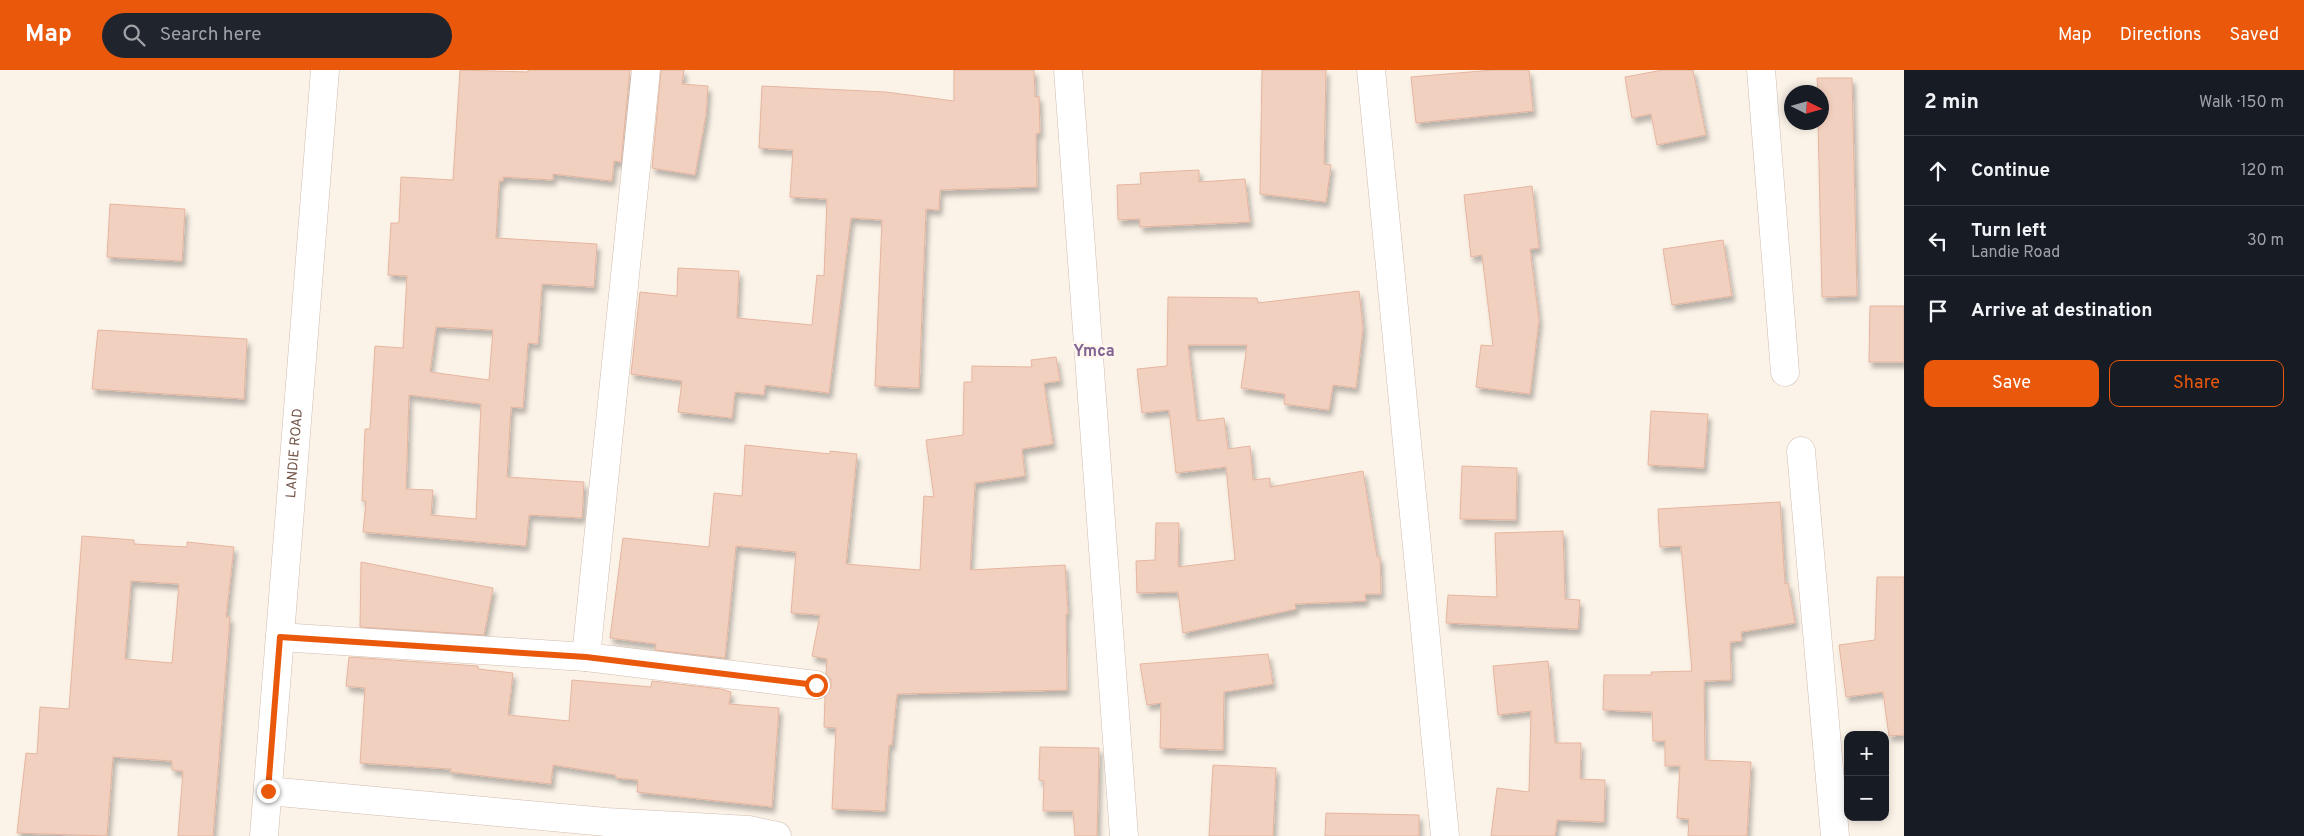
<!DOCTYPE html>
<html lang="en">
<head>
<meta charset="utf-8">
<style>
  :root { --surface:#171b24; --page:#20242c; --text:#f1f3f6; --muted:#9ea1a6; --line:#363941; --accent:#ea580c }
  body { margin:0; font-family:Overpass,sans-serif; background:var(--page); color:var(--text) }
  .controls { position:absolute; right:15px; bottom:15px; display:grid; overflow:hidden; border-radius:10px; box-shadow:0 2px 8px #0003 }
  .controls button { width:45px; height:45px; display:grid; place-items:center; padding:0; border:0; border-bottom:1px solid var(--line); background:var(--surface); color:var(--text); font:25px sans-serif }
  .compass { position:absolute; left:1784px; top:15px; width:45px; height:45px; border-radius:50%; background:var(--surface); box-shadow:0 2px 8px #0003; rotate:95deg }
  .stop { position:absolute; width:15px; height:15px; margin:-11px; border:4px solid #ea580c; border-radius:50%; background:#fff }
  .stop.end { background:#ea580c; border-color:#fff; box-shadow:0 1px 5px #0008 }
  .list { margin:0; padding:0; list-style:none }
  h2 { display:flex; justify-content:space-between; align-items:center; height:65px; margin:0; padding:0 20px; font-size:21px }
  h2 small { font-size:16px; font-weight:400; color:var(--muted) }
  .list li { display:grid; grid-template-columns:32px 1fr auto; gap:15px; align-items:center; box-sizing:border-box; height:70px; padding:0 20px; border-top:1px solid var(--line) }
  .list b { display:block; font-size:19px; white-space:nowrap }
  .list p { margin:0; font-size:16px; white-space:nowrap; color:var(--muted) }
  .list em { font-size:16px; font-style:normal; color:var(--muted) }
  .actions { display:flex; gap:10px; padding:15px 20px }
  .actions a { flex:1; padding:11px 0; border:1px solid var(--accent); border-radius:10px; text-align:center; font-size:18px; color:var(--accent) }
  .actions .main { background:var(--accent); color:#fff }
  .icon { flex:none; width:28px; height:28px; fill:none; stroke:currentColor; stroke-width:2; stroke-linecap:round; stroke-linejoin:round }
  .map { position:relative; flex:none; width:1904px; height:766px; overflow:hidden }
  header { display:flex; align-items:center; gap:30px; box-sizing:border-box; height:70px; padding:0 25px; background:var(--accent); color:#fff }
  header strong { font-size:24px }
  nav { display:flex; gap:28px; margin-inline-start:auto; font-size:18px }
  .search { width:350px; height:45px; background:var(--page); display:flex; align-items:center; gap:12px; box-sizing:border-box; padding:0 18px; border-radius:28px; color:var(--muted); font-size:19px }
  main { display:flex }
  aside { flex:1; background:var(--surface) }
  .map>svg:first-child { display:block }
  .building { fill:#f2d0bf; stroke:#e5b59f; fill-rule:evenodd; filter:url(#shadow) }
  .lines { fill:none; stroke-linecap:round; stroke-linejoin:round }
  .minor-casing { stroke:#d1bcb0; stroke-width:29 }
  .minor { stroke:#fff; stroke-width:28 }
  .route { stroke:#ea580c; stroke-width:6 }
  .labels { text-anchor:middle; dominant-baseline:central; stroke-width:5; stroke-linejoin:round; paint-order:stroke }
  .street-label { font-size:14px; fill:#77584b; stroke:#fff7ee }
  .quarter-label { font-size:16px; font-weight:bold; fill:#806393; stroke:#fff7ee }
</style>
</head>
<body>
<header>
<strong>Map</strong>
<div class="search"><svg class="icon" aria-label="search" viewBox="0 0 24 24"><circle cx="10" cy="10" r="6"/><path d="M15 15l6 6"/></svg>Search here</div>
<nav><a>Map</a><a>Directions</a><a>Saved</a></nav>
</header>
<main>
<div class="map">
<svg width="1904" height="766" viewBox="0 0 1904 766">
  <defs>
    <filter id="shadow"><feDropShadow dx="3" dy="5.5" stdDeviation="2.5" flood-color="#0004"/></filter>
  </defs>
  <rect width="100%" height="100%" fill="#fcf3e8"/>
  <g class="building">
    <path d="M 460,0 L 528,2 L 528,0 L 630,0 L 621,92 L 614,91 L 612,111 L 553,104 L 553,110 L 503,107 L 503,111 L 499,111 L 496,168 L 597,174 L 594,217 L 542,214 L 538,274 L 528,273 L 523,338 L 511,337 L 507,407 L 584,412 L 582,448 L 529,445 L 526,476 L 363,462 L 366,431 L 362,431 L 365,359 L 370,359 L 375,276 L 403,278 L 407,206 L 388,205 L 391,153 L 399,153 L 401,107 L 453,110 ZM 436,257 L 493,260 L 489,310 L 430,302 ZM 409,325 L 481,334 L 476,449 L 431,445 L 433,420 L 406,419 Z"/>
    <path d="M 661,0 L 684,0 L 682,14 L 708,16 L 706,45 L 695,105 L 652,98 Z"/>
    <path d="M 954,0 L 1034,0 L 1035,27 L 1039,26 L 1040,63 L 1036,64 L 1037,117 L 940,120 L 939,140 L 926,139 L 919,318 L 875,316 L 882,150 L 851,148 L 829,323 L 765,315 L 764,325 L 735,322 L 732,348 L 678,342 L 682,311 L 631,304 L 640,222 L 677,226 L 678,198 L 739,201 L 737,248 L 812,255 L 817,205 L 824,206 L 827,129 L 790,127 L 793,80 L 759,78 L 762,16 L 886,22 L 954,31 Z"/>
    <path d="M 1262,0 L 1326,0 L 1324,94 L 1331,95 L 1326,132 L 1260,124 Z"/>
    <path d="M 1493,0 L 1529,0 L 1533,41 L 1416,53 L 1411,7 Z"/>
    <path d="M 1663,0 L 1693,0 L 1706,65 L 1657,75 L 1651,44 L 1632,48 L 1625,7 Z"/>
    <path d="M 1817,8 L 1852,8 L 1857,226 L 1822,227 L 1818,52 L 1822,52 L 1822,22 L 1818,22 Z"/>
    <path d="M 1199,100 L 1199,112 L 1245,109 L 1250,152 L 1140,157 L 1140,149 L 1118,150 L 1117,115 L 1141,114 L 1140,103 Z"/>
    <path d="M 1532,116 L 1539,178 L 1530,179 L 1539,250 L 1530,324 L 1476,317 L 1481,275 L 1493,276 L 1482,185 L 1471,187 L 1464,125 Z"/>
    <path d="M 110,134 L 185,139 L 182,191 L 107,187 Z"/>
    <path d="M 1723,170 L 1732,226 L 1672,235 L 1663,179 Z"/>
    <path d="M 1359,221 L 1363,258 L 1356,318 L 1333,315 L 1329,340 L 1284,334 L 1285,324 L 1241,318 L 1247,275 L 1188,275 L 1197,351 L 1224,348 L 1228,379 L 1250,376 L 1253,410 L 1270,408 L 1270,417 L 1363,401 L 1377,487 L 1380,487 L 1381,524 L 1365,524 L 1366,531 L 1295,534 L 1296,539 L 1183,563 L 1178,522 L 1137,523 L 1136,491 L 1155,490 L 1156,453 L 1179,453 L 1178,497 L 1235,490 L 1226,397 L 1176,403 L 1169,340 L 1142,343 L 1137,299 L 1167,296 L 1168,227 L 1257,228 L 1258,233 Z"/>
    <path d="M 1870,236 L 1904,236 L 1904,292 L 1869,292 Z"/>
    <path d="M 98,260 L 247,269 L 244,329 L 92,319 Z"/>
    <path d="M 1056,287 L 1060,311 L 1044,313 L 1053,374 L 1022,379 L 1025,406 L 975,413 L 970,500 L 1065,495 L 1068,544 L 1066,544 L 1067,620 L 897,624 L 892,675 L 889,675 L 885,741 L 832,739 L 836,658 L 824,657 L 825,627 L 831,617 L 831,609 L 826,604 L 827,589 L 812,586 L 820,545 L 791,543 L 796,482 L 736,476 L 725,588 L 655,580 L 656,574 L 610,568 L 623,468 L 709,477 L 714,423 L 742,426 L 745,375 L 830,384 L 830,381 L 857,384 L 846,494 L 920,500 L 924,426 L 934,427 L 926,370 L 963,365 L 964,312 L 972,312 L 972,296 L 1032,297 L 1031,290 Z"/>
    <path d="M 1651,341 L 1708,344 L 1704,398 L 1648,395 Z"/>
    <path d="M 1462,396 L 1517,398 L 1516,450 L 1460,449 Z"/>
    <path d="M 1780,432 L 1785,514 L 1788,513 L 1795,553 L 1741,562 L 1742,571 L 1730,572 L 1731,610 L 1704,611 L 1705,690 L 1751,692 L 1747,766 L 1688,766 L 1689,749 L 1677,748 L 1680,696 L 1665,696 L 1665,671 L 1653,671 L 1652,642 L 1603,640 L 1604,605 L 1652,605 L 1651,602 L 1692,601 L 1681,476 L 1660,477 L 1658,439 Z"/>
    <path d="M 1563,461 L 1565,529 L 1580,530 L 1578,559 L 1446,553 L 1448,525 L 1497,527 L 1495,463 Z"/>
    <path d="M 82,466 L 134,470 L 134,474 L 187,477 L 187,472 L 234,477 L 226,547 L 230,547 L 213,766 L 178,766 L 183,701 L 172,700 L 172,691 L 113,687 L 107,766 L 17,763 L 26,683 L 37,684 L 40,637 L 69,639 ZM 131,511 L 179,514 L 172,593 L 125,589 Z"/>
    <path d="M 361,492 L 493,518 L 484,565 L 360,557 Z"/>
    <path d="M 1877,507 L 1904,507 L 1904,665 L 1889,666 L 1883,622 L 1846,627 L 1839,575 L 1875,570 Z"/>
    <path d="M 1268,584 L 1273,614 L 1224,622 L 1223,680 L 1160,678 L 1161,633 L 1147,635 L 1140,594 Z"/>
    <path d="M 349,587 L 478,596 L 478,599 L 513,603 L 508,645 L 569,651 L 572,610 L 651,617 L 652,611 L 721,619 L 731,622 L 729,634 L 779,638 L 772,737 L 637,722 L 638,710 L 616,708 L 616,705 L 553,695 L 551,714 L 450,702 L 451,699 L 360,693 L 365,618 L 346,616 Z"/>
    <path d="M 1548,591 L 1555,673 L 1581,673 L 1580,709 L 1605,710 L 1604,752 L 1557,750 L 1555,766 L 1491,766 L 1497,718 L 1529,722 L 1531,641 L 1498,645 L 1493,596 Z"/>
    <path d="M 1040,677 L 1099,678 L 1097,766 L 1075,766 L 1073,741 L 1043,741 L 1044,711 L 1039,710 Z"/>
    <path d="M 1213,695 L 1276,698 L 1273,766 L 1209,766 Z"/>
    <path d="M 1326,743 L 1419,745 L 1419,766 L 1325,766 Z"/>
  </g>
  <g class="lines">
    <defs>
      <g id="minor">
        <path d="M 1068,0 L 1124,766"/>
        <path d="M 1371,0 L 1445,766"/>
        <path d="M 1761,0 L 1785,302"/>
        <path d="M 1801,381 L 1835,766"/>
        <path d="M 280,567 L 586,587 L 646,0"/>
        <path d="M 586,587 L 816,615"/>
        <path d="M 268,721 L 606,752 L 749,760 L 777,766"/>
        <path id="s1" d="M 264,766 L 325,0"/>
      </g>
    </defs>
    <use href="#minor" class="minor-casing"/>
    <use href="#minor" class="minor"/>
  </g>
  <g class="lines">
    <path class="route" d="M 268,721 L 280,567 L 586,587 L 816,615"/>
  </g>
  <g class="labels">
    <g class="street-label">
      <text stroke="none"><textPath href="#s1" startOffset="384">LANDIE ROAD</textPath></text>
    </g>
    <g class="quarter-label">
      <text x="1094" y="282">Ymca</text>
    </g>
  </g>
</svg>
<div class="controls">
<button>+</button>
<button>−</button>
</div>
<svg class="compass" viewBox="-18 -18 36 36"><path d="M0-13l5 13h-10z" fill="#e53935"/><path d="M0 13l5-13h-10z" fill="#9ea1a6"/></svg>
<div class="stop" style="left:816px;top:615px"></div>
<div class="stop end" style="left:268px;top:721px"></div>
</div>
<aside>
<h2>2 min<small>Walk · 150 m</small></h2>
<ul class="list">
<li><svg class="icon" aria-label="ahead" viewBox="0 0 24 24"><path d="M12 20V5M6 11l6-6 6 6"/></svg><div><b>Continue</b></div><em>120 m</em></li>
<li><svg class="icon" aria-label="left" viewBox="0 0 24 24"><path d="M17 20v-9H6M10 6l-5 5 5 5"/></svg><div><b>Turn left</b><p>Landie Road</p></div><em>30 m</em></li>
<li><svg class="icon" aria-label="arrive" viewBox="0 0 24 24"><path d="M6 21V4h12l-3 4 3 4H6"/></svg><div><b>Arrive at destination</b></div></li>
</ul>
<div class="actions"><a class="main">Save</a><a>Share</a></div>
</aside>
</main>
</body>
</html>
